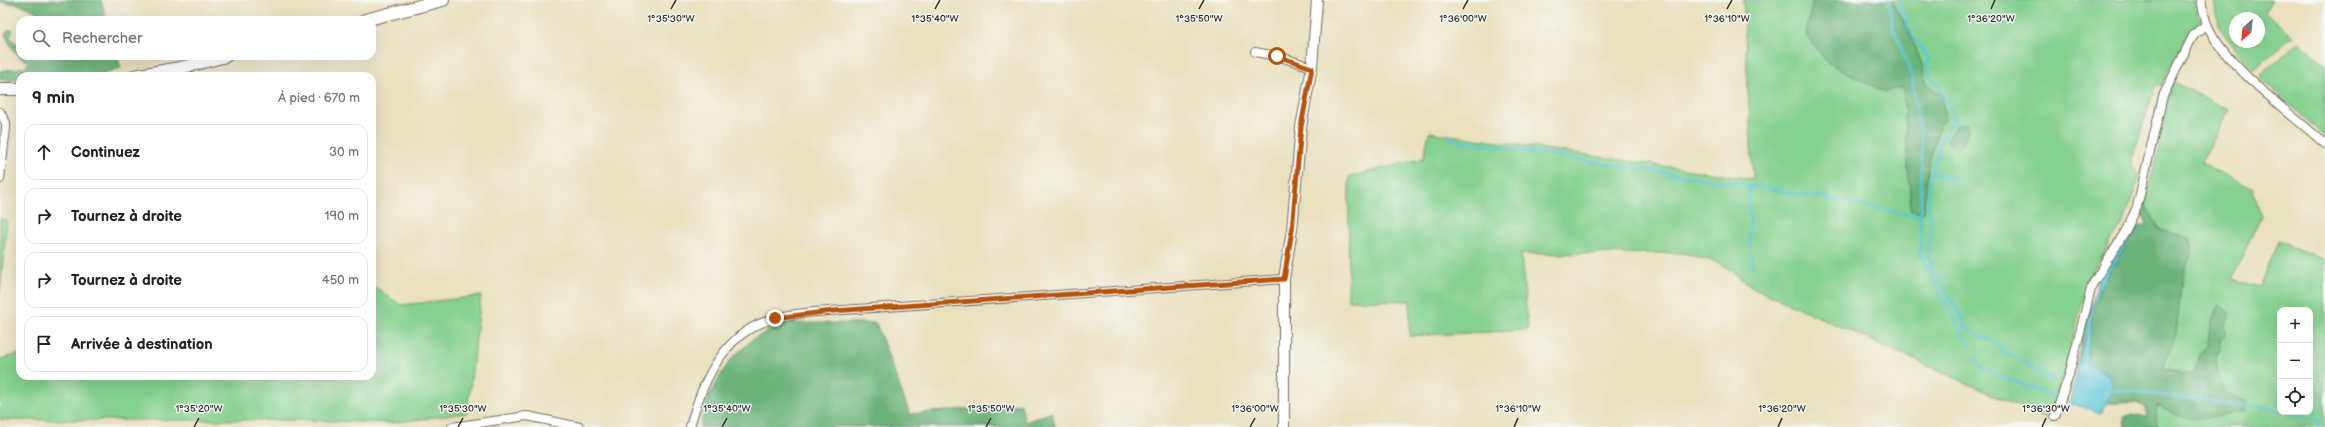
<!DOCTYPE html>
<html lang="fr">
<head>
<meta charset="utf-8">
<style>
  :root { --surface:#fff; --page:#f2f2f2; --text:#222; --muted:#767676; --line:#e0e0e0 }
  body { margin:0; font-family:"Balsamiq Sans",sans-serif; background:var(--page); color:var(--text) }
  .controls { position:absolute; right:12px; bottom:12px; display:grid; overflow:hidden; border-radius:8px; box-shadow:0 4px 16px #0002 }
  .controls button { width:36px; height:36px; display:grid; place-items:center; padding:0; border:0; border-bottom:1px solid var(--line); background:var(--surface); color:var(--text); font:20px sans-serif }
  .compass { position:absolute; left:2229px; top:12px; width:36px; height:36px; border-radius:50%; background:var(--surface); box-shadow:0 4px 16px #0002; rotate:207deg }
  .stop { position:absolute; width:12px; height:12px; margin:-9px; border:3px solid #b45309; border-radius:50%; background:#fff }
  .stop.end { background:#b45309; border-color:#fff; box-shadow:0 1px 4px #0008 }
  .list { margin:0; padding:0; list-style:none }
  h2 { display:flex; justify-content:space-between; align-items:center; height:52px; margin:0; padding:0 16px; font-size:17px }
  h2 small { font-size:13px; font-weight:400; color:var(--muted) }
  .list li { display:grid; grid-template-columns:26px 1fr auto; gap:12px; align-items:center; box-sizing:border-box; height:56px; margin:0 8px 8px; padding:0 8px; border:1px solid var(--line); border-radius:12px }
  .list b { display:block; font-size:15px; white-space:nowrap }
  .list em { font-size:13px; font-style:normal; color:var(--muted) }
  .icon { flex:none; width:22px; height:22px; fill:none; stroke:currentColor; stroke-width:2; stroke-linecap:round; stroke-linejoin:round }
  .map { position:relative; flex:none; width:2325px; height:427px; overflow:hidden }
  .search { position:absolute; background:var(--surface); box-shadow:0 4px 16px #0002; left:16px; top:16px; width:360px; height:44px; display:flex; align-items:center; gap:10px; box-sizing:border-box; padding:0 14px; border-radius:12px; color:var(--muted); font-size:15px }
  .panel { position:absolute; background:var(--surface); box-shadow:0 4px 16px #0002; left:16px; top:72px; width:360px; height:308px; border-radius:12px }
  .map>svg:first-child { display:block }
  .green { fill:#84d08e; stroke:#587e5c; fill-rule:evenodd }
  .forest { fill:#6bb279; stroke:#4b6e52 }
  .water { fill:#5dc6d9; stroke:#447882 }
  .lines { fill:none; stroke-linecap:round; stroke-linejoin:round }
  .stream { stroke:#5dc6d9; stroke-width:2.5 }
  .minor-casing { stroke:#6e6a5e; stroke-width:10 }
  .tertiary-casing { stroke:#6e6a5e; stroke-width:12 }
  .secondary-casing { stroke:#6e6a5e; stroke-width:14 }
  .minor { stroke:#fff; stroke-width:8 }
  .tertiary { stroke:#fff; stroke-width:10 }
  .secondary { stroke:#fff; stroke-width:12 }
  .route { stroke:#b45309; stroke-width:5 }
  .ticks { fill:none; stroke:#2b2b2b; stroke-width:1.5 }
  .ticks-label { font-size:10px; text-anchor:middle; fill:#2b2b2b; stroke:#f6f6f2; stroke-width:3; stroke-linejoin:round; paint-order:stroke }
</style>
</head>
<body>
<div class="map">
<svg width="2325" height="427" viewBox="0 0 2325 427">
  <rect width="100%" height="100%" fill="#f6f6f2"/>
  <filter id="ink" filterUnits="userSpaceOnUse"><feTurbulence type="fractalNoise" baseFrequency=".025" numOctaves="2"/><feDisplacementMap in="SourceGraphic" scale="8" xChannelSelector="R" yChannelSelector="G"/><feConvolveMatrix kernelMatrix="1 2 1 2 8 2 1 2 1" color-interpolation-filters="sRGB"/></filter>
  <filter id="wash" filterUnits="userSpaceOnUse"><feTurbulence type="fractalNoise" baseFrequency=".012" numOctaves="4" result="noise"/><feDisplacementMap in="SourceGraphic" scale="16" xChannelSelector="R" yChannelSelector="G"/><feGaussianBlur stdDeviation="0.9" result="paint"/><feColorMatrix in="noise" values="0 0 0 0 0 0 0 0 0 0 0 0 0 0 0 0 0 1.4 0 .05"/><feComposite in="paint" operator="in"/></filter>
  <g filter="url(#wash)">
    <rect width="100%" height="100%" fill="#eae0bd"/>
    <g class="green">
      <path d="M 1743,0 L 1813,0 L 1806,35 L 1827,62 L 1852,74 L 1903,86 L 1911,211 L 1923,213 L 1929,162 L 1940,124 L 1945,121 L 1942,96 L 1925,82 L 1922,65 L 1909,31 L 1891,0 L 2194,0 L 2201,22 L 2187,35 L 2162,85 L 2155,87 L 2131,162 L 2139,178 L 2124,222 L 2089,276 L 2064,374 L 2047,419 L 1754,288 L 1720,263 L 1683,253 L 1521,254 L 1528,330 L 1409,336 L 1410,301 L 1348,300 L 1349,177 L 1424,158 L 1429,132 L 1753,179 Z"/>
      <path d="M 2214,0 L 2272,0 L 2264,12 L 2293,36 L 2252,71 L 2218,26 ZM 2235,18 L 2259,18 L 2259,42 L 2235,42 Z"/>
      <path d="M 2299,42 L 2325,64 L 2325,137 L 2262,79 L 2262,73 Z"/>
      <path d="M 2173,82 L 2229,110 L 2201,163 L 2252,188 L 2261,216 L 2232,279 L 2260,287 L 2278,241 L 2325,260 L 2325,427 L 2158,427 L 2155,417 L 2157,406 L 2160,406 L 2166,410 L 2232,412 L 2245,411 L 2227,393 L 2221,383 L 2215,363 L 2215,357 L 2221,349 L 2220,341 L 2226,334 L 2225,325 L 2229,312 L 2218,306 L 2210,327 L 2208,345 L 2199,355 L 2195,372 L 2185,374 L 2162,369 L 2176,334 L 2182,277 L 2193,249 L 2190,238 L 2160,230 L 2144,202 L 2159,150 L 2163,111 ZM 2280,310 L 2310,310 L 2310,412 L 2280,412 Z"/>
      <path d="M 0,219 L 7,220 L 0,293 Z"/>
      <path d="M 372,285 L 401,305 L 481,296 L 467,413 L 392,423 L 306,420 L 0,420 L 0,359 L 20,354 L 20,376 L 372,376 Z"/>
    </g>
    <g class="forest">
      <path d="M 0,0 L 101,0 L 107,20 L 36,20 L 38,14 C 30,5 12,3 0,2 Z"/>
      <path d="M 1813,0 L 1891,0 L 1909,31 L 1922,65 L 1925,82 L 1942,96 L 1945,121 L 1940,124 L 1929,162 L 1923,213 L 1911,211 L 1903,87 L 1885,92 L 1827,62 L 1806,35 Z"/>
      <path d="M 8,30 L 13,30 L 10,38 L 20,46 L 20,56 L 117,56 L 121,68 L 97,76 L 20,76 L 20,80 L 0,80 L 0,71 L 26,67 L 29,61 C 18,60 9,44 5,34 Z"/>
      <path d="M 1960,123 L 1967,124 L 1968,131 L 1961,147 C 1955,149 1952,147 1947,141 L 1955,127 Z"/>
      <path d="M 2144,202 L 2160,230 L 2190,238 L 2193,249 L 2182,277 L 2176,334 L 2163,369 L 2185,374 L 2195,372 L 2199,355 L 2208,345 L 2210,327 L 2218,305 L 2230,312 L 2225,325 L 2226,334 L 2220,341 L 2221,349 L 2215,357 L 2215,363 L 2221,383 L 2227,393 L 2246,402 L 2245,411 C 2213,415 2188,427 2160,406 L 2157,406 L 2155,417 L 2158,427 L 2125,427 L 2124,417 L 2133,414 L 2147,417 L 2146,408 C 2135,398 2117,406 2104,402 L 2077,365 L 2084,321 L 2131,228 L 2147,225 L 2141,212 L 2140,205 Z"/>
      <path d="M 784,323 L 876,323 L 910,414 L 1021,404 L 1025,422 L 1052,412 L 1055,427 L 700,427 L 708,397 L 730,360 L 753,339 Z"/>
    </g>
    <path class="water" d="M 2138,229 C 2124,249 2110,268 2100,289 C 2092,308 2089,341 2087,362 L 2109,375 L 2114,386 L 2103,412 L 2100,413 L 2070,402 L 2098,278 L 2127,233 Z"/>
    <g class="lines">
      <g class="stream">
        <path d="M 1888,0 L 1892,24 L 1912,77 L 1922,147 L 1920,256 L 1969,346"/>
        <path d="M 1899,0 L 1900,10 C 1905,14 1907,21 1909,28 C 1912,38 1922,44 1925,55 L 1929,58 L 1926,68 L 1932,80 L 1938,83 L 1955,120 L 1954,123 L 1950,125 L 1943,139 L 1940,139 C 1938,144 1938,146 1938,151 C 1938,158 1933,165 1932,172 C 1928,188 1928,207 1931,222 C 1934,237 1921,250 1932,262 L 1930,271 L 1939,279 L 1963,320 C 1965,334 1976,332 1986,338 C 1992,341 1997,345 2003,349 L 2002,353 L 2021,359 L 2043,377 L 2049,377 L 2052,381"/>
        <path d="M 1447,139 L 1819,197 L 1920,217"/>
        <path d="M 1931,173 L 1955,178"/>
        <path d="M 1749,188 L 1750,247"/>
        <path d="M 1751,254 L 1753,268"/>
        <path d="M 1975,356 L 1982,369 L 2055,397"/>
        <path d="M 2113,389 L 2280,410"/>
        <path d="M 2067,402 L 2072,404"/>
        <path d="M 2288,412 L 2321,421 L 2318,427"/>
      </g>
    </g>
  </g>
  <g filter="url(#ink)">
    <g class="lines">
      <defs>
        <g id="minor">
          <path d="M 2201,0 C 2203,8 2204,16 2207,24 C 2224,66 2291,113 2325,144"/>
          <path d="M 1255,52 L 1277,56 L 1312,67"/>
          <path d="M 0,112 L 6,123 L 6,128 L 0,179"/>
          <path d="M 2055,416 L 2069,375 L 2092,285 L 2126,230 L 2137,207 L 2163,96 L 2194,34 L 2207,24"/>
          <path d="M 452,427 L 527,416 L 580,427"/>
          <path d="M 690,427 C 701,385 721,338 764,322 C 781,315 798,314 815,312 L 1284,279"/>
        </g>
        <path id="tertiary" d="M 1284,427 L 1284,279 L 1292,230 L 1301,127 L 1312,67 L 1317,0"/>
        <g id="secondary">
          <path d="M 365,20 L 443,0"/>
          <path d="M 134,76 L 180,68 L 226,56"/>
          <path d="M 0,89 L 20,89"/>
        </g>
      </defs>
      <use href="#minor" class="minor-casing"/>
      <use href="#tertiary" class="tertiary-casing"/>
      <use href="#secondary" class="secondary-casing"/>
      <use href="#minor" class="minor"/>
      <use href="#tertiary" class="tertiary"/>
      <use href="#secondary" class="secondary"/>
    </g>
  </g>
  <g class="lines" filter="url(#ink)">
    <path class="route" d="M 775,318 L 833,311 L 1284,279 L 1292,230 L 1301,127 L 1312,68 L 1277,56"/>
  </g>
  <path class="ticks" d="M 671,9 L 676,0M 935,9 L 940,0M 1199,9 L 1204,0M 1463,9 L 1468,0M 1727,9 L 1732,0M 1991,9 L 1995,0M 194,427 L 199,418M 458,427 L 463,418M 722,427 L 727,418M 986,427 L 991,418M 1250,427 L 1255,418M 1514,427 L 1518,418M 1778,427 L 1782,418M 2042,427 L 2046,418"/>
  <g class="ticks-label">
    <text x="671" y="22">1°35'30"W</text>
    <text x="935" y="22">1°35'40"W</text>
    <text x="1199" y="22">1°35'50"W</text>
    <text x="1463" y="22">1°36'00"W</text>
    <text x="1727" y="22">1°36'10"W</text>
    <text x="1991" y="22">1°36'20"W</text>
    <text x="199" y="412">1°35'20"W</text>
    <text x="463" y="412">1°35'30"W</text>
    <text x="727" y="412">1°35'40"W</text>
    <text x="991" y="412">1°35'50"W</text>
    <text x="1255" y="412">1°36'00"W</text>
    <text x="1518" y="412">1°36'10"W</text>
    <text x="1782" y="412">1°36'20"W</text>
    <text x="2046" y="412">1°36'30"W</text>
  </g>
</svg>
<div class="controls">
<button>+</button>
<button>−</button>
<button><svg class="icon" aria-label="locate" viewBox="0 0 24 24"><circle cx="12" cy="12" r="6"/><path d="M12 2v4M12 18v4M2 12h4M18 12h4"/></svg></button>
</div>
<svg class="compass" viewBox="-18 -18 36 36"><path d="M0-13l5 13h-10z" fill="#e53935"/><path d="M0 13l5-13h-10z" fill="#767676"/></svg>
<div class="stop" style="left:1277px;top:56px"></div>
<div class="stop end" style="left:775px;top:318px"></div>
<div class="search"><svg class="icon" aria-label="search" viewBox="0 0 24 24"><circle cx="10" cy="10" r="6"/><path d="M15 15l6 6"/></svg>Rechercher</div>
<section class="panel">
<h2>9 min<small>À pied · 670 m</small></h2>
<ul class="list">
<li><svg class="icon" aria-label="ahead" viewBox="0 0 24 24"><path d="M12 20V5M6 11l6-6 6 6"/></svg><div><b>Continuez</b></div><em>30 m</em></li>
<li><svg class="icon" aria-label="right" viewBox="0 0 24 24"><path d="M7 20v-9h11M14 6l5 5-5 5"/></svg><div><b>Tournez à droite</b></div><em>190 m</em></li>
<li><svg class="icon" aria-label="right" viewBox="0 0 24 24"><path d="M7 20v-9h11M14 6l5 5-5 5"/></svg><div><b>Tournez à droite</b></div><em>450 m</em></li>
<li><svg class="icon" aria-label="arrive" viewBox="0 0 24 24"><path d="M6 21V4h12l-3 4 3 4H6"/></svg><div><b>Arrivée à destination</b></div></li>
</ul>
</section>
</div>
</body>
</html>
